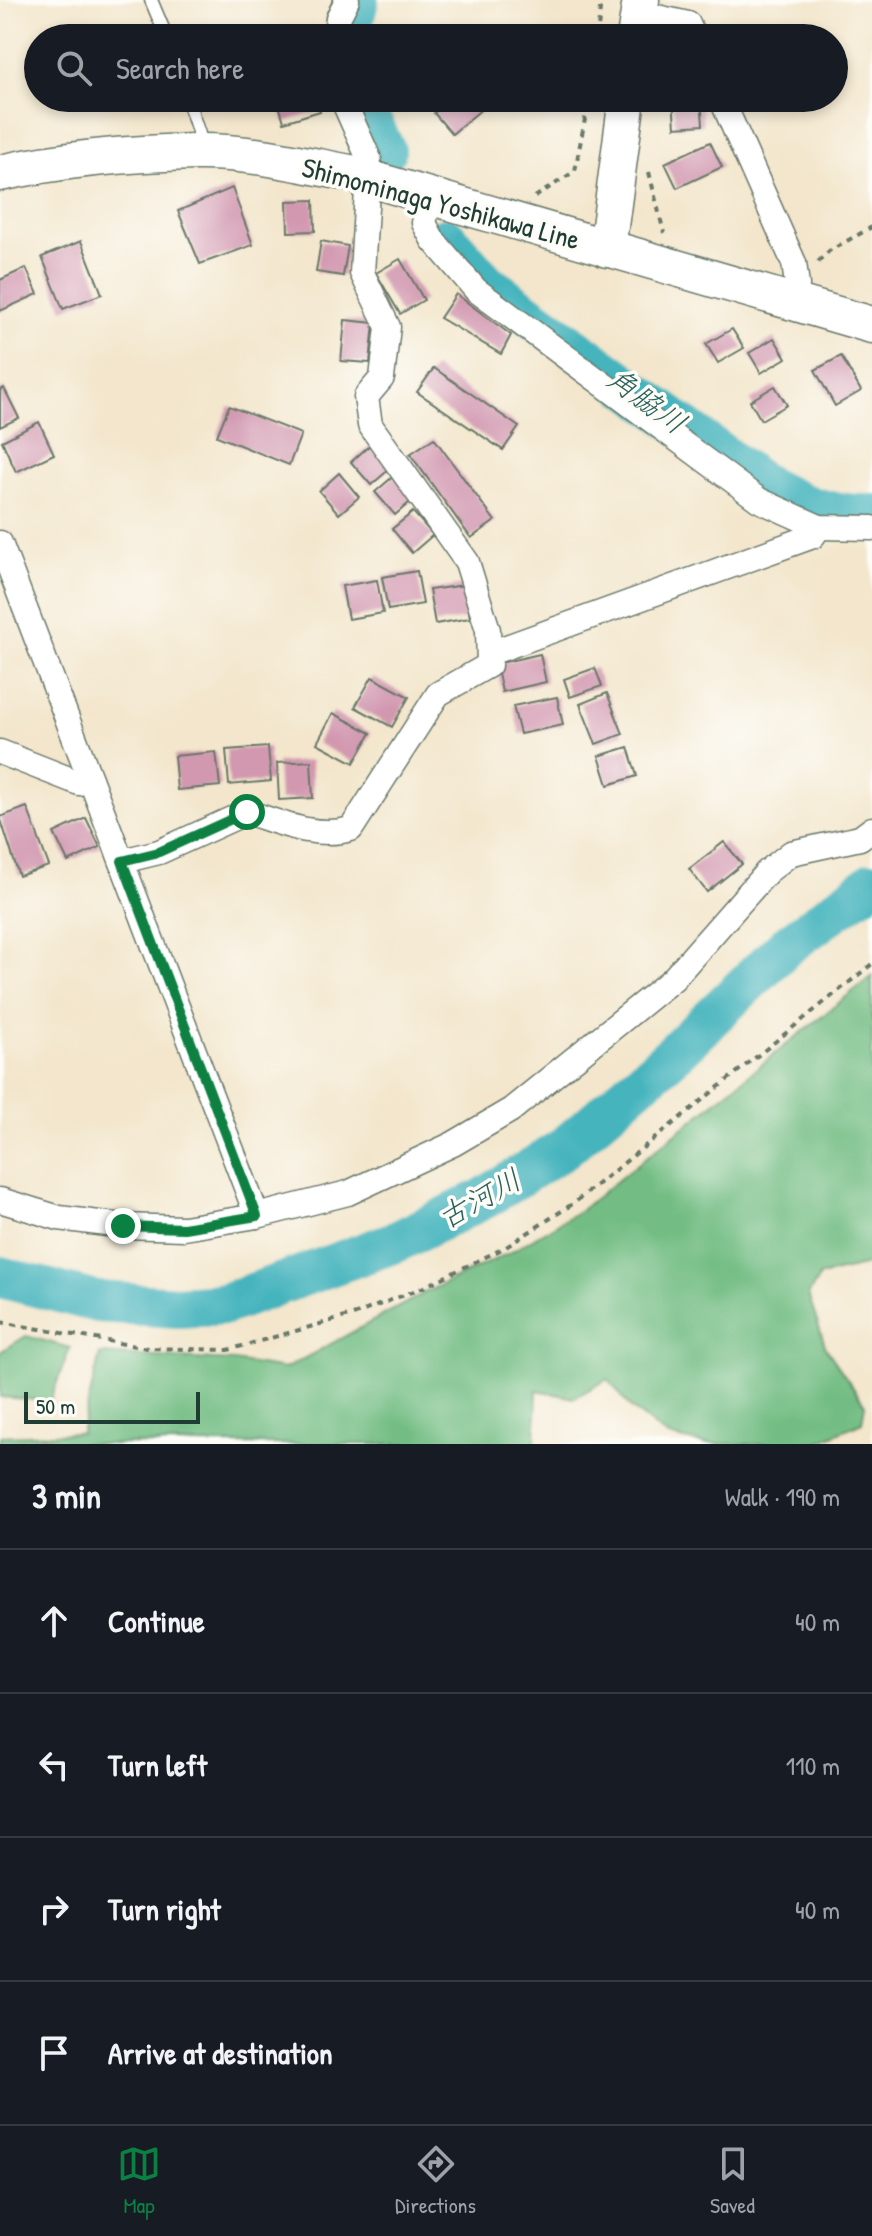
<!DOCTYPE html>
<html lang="en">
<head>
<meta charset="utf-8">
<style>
  :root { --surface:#171b24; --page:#20242c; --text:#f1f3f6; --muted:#9ea1a6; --line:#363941; --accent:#0b8043 }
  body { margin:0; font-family:"Patrick Hand","Klee One",sans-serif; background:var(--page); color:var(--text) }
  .scale { position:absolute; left:24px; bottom:20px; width:176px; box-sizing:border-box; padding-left:8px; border:4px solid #1f3d34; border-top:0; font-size:22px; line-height:28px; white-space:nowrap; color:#1f3d34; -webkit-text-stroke:6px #fdfcf7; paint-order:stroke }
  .stop { position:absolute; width:24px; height:24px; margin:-18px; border:6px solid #0b8043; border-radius:50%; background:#fff }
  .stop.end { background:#0b8043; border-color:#fff; box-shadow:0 2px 8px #0008 }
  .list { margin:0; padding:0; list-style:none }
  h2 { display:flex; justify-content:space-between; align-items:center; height:104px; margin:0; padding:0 32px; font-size:34px }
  h2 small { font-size:26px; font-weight:400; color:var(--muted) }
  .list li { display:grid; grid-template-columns:52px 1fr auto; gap:24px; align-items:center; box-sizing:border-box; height:144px; padding:0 32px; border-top:2px solid var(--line) }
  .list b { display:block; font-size:30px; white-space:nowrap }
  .list em { font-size:26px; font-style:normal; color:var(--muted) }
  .icon { flex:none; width:44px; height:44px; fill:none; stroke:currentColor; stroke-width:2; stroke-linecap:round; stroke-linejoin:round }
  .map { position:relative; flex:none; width:872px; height:1444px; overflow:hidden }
  .search { position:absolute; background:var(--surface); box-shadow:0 4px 12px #0003; left:24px; right:24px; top:24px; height:88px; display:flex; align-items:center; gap:20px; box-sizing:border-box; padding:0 28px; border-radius:44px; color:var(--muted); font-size:30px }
  .sheet { height:680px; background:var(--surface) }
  nav { display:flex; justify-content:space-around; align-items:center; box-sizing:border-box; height:112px; border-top:2px solid var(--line); background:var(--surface); font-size:22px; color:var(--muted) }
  nav a { display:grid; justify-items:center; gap:4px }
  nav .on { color:var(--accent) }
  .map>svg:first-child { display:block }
  .forest { fill:#73bd84; stroke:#497d5c; stroke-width:2 }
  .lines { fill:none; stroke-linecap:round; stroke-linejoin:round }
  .river { stroke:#44b4bd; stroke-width:42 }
  .building { fill:#d298b0 }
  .lane-casing { stroke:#697869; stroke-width:15 }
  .street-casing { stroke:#697869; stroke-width:27 }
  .secondary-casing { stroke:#697869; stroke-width:39 }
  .path { stroke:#697869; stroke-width:4; stroke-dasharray:6 6; stroke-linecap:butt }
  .lane { stroke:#fff; stroke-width:12 }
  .street { stroke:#fff; stroke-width:24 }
  .secondary { stroke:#fff; stroke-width:36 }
  .route { stroke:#0b8043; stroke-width:10 }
  .labels { text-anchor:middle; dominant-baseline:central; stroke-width:7; stroke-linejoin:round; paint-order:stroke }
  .street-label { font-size:28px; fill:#1f3d34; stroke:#fdfcf7 }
  .water-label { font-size:30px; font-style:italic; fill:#2a615d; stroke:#fdfcf7 }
</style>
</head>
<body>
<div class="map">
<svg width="872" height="1444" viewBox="0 0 872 1444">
  <rect width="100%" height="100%" fill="#fdfcf7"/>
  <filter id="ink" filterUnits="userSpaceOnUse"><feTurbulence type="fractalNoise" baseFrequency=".0125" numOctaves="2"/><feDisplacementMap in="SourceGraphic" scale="16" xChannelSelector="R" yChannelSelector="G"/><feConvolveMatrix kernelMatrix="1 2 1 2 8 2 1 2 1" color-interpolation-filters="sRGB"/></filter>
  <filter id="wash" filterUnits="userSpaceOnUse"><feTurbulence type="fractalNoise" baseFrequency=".006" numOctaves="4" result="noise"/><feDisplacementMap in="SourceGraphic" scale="32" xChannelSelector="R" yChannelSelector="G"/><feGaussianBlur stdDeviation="1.8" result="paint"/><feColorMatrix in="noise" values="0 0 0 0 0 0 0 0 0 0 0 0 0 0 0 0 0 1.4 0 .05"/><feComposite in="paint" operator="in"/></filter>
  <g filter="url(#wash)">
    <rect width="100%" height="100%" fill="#f3e6cc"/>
    <g class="forest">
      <path d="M 872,976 L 872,1264 L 820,1276 L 808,1295 L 826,1348 L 865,1405 L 862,1422 L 813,1444 L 704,1444 L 667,1436 L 631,1408 L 608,1379 L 574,1398 L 537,1390 L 535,1444 L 0,1444 L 0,1436 L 81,1433 L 100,1354 L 234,1361 L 285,1369 L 426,1292 L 509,1253 L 582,1209 Z"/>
      <path d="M 26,1336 L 70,1348 L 50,1401 L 0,1397 L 0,1352 Z"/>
    </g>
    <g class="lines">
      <g class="river">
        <path d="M 349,38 L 358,0"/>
        <path d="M 359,98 L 385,151"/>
        <path d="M 446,238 L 486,283 L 765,486 C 804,507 828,516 872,515"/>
        <path d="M 0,1277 L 97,1302 L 178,1307 L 225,1304 L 398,1241 L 485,1198 L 564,1148 L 672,1055 L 786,946 L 872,883"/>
      </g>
    </g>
    <g id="blocks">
      <g class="building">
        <path d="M 460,29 L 509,33 L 509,38 L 459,38 Z"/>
        <path d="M 277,98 L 316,98 L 320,111 L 284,122 Z"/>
        <path d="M 451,98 L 486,98 L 490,102 L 452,134 L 434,113 Z"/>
        <path d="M 673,98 L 701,98 L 703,125 L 675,127 Z"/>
        <path d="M 710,142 L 722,167 L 677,188 L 665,163 Z"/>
        <path d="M 232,188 L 253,245 L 200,264 L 178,211 Z"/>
        <path d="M 314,200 L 315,231 L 288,232 L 287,201 Z"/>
        <path d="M 81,241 L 102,294 L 63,309 L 42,257 Z"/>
        <path d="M 321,241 L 348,246 L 343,276 L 316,272 Z"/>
        <path d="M 400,259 L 424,300 L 400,314 L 376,273 Z"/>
        <path d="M 26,268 L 38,294 L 0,311 L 0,280 Z"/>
        <path d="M 456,294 L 511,335 L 501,354 L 440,318 Z"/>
        <path d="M 345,320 L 374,323 L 370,363 L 341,361 Z"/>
        <path d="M 732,329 L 744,348 L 718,363 L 706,344 Z"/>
        <path d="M 774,338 L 786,358 L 761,373 L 749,353 Z"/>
        <path d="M 841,356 L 861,391 L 835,406 L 815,370 Z"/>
        <path d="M 434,368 L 519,427 L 503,450 L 417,392 Z"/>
        <path d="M 775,386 L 787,405 L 761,420 L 750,401 Z"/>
        <path d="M 4,388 L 19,418 L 0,427 L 0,390 Z"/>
        <path d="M 229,406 L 301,434 L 289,465 L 217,436 Z"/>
        <path d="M 39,422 L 54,454 L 16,472 L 2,441 Z"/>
        <path d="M 434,438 L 495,521 L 471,538 L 410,454 Z"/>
        <path d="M 371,444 L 392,467 L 371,485 L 351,462 Z"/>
        <path d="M 339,473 L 359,497 L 339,514 L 319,491 Z"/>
        <path d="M 396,474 L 416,497 L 395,515 L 375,492 Z"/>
        <path d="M 413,512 L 433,535 L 412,553 L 392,529 Z"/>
        <path d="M 417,571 L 423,604 L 388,610 L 382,577 Z"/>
        <path d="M 377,580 L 383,613 L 348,619 L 342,586 Z"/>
        <path d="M 465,585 L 470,618 L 435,624 L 429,590 Z"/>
        <path d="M 540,654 L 546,682 L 502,692 L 496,664 Z"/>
        <path d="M 595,668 L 602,686 L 570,697 L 564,679 Z"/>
        <path d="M 372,677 L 409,697 L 392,727 L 355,707 Z"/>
        <path d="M 607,693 L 623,734 L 596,744 L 580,704 Z"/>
        <path d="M 557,697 L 563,725 L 520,734 L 513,706 Z"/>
        <path d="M 333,713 L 371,733 L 354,763 L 317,743 Z"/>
        <path d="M 268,747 L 271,781 L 229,785 L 226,750 Z"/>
        <path d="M 628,747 L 637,776 L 608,785 L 599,756 Z"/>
        <path d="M 216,752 L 220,786 L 177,790 L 174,756 Z"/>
        <path d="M 311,761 L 313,798 L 279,800 L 277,763 Z"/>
        <path d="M 27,807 L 49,866 L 19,876 L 0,817 Z"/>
        <path d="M 86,818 L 100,847 L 68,862 L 54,833 Z"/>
        <path d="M 724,842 L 742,864 L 707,892 L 689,869 Z"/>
      </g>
    </g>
  </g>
  <g filter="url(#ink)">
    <use href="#blocks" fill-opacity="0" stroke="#697869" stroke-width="2"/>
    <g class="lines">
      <defs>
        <g id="lane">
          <path d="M 151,0 L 167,38"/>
          <path d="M 187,98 L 199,134 L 199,149"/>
        </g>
        <g id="street">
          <path d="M 639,13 L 688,24 L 694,38"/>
          <path d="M 335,38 L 338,18 L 347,0"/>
          <path d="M 721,98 L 794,263 L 797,285 L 795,301"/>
          <path d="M 430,197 L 424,223 L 433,240 L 476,290 L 759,500 L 819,527 L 872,528"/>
          <path d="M 0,543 L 257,1216"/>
          <path d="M 490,653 L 813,536 L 819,527"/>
          <path d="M 0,752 L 79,783 L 90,779"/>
          <path d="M 122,861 L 159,852 L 247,812 C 281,823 316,839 351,829 L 438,694 L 489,665 L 488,630 L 467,562 L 370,425 L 366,397 L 382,378 L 388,327 L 362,273 L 369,159 L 342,98"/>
          <path d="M 0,1200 L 59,1218 L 123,1226 L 184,1228 L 257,1216 L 348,1193 L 453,1144 L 511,1110 L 673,979 L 767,872 L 791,853 L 860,838 L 872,829"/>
        </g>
        <g id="secondary">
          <path d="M 635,38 L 641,0"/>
          <path d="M 0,173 C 64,159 132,153 197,152 C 248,151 301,164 350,173 L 872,325"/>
          <path d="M 607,249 L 627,98"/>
        </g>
      </defs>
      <use href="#lane" class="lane-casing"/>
      <use href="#street" class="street-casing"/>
      <use href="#secondary" class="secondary-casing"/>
      <g class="path">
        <path d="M 597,38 L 601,0"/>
        <path d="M 649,172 L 664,233"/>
        <path d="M 535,197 L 575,171 L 589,98"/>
        <path d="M 818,262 L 829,251 L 872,227"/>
        <path d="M 0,1322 L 147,1348 L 228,1350 L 356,1314 L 424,1287 L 506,1247 L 574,1203 L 872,964"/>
      </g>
      <use href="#lane" class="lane"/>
      <use href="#street" class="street"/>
      <use href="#secondary" class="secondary"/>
    </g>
  </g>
  <g class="lines" filter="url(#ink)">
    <path class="route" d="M 123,1226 L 184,1228 L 257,1216 L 122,861 L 159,852 L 247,812"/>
  </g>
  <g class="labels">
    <g class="street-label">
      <text transform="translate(441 203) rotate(15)">Shimominaga Yoshikawa Line</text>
    </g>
    <g class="water-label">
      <text transform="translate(647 400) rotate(36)">角脇川</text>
      <text transform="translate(479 1198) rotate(-29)">古河川</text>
    </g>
  </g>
</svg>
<div class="scale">50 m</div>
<div class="stop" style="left:247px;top:812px"></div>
<div class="stop end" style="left:123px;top:1226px"></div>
<div class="search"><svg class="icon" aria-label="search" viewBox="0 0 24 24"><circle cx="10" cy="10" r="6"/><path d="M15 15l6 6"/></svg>Search here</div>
</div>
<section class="sheet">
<h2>3 min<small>Walk · 190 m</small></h2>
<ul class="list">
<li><svg class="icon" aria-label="ahead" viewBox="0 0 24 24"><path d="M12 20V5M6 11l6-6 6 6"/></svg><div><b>Continue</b></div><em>40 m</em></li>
<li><svg class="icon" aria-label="left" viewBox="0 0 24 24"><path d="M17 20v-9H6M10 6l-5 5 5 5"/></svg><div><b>Turn left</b></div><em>110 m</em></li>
<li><svg class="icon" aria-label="right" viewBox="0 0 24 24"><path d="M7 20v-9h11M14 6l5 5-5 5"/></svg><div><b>Turn right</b></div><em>40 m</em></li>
<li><svg class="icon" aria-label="arrive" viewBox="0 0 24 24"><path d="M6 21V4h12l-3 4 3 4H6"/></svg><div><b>Arrive at destination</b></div></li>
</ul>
</section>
<nav>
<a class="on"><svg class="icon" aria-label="map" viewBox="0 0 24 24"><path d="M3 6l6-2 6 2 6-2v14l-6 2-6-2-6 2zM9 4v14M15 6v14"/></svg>Map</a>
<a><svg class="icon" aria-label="directions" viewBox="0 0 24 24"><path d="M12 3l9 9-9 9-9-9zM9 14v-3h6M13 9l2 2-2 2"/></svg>Directions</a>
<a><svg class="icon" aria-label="saved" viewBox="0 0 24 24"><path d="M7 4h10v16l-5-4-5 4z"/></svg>Saved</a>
</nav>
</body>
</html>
